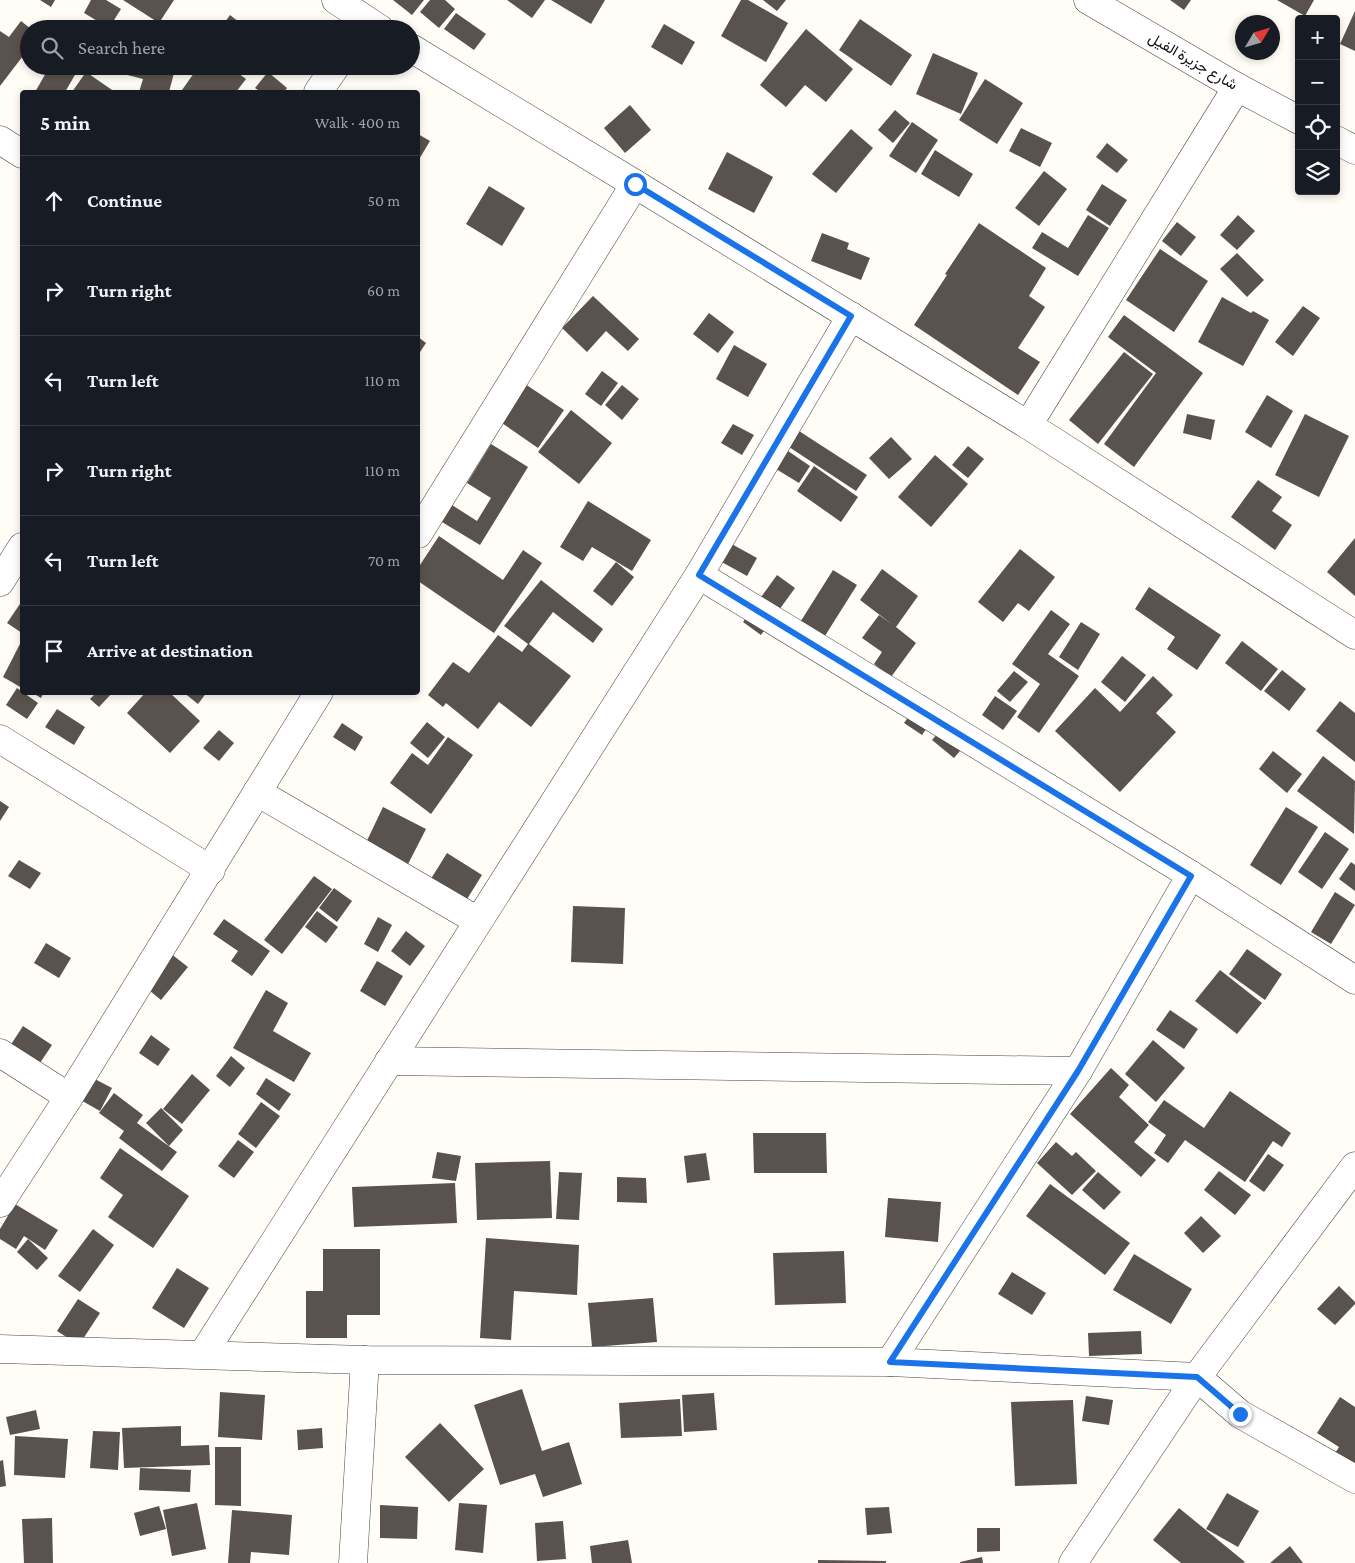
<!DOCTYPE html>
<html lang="en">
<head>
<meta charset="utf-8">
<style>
  :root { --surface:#171b24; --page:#242831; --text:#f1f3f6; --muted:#9ea1a6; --line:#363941 }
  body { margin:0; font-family:"Crimson Pro",Vazirmatn,serif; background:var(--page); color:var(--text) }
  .controls { position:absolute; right:15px; top:15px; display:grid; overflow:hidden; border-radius:5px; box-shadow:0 2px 8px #0003 }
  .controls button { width:45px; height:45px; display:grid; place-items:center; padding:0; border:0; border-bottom:1px solid var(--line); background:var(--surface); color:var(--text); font:25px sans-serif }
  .compass { position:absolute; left:1235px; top:15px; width:45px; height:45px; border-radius:50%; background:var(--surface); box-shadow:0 2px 8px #0003; rotate:52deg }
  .stop { position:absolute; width:15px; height:15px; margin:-11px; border:4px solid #1a73e8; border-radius:50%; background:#fff }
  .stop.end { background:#1a73e8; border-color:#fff; box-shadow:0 1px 5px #0008 }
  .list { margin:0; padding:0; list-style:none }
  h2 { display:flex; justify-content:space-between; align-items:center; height:65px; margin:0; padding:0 20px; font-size:21px }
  h2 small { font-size:16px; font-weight:400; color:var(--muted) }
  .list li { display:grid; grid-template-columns:32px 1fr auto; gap:15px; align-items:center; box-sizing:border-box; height:90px; padding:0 20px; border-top:1px solid var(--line) }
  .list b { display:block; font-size:19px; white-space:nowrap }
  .list em { font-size:16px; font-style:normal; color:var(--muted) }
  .icon { flex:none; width:28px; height:28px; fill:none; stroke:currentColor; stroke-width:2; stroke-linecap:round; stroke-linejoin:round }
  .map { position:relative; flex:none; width:1355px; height:1563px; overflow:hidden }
  .search { position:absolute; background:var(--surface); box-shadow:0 2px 8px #0003; left:20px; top:20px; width:400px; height:55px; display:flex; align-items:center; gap:12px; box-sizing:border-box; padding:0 18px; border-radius:28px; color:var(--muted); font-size:19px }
  .panel { position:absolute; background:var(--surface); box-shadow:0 2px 8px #0003; left:20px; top:90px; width:400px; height:605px; border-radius:5px }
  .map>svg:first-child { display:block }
  .building { fill:#5a524d }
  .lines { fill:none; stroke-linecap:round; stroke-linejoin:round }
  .minor-casing { stroke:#444; stroke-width:29 }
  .minor { stroke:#fff; stroke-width:28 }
  .route { stroke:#1a73e8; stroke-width:6 }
  .labels { text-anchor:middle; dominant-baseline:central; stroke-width:5; stroke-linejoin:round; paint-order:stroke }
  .street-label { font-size:15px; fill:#111; stroke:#fff }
</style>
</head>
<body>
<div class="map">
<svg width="1355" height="1563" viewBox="0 0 1355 1563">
  <rect width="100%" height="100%" fill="#fffdf5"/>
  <g class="building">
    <path d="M 40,0 L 55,0 L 51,7 Z"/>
    <path d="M 91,0 L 106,0 L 121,9 L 109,28 L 84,13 Z"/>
    <path d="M 123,0 L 174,0 L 159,23 Z"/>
    <path d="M 393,0 L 424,0 L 412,15 Z"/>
    <path d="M 430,0 L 445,0 L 455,9 L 439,28 L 420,12 Z"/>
    <path d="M 507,0 L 545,0 L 532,18 Z"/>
    <path d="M 551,0 L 605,0 L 591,24 Z"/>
    <path d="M 741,0 L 748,0 L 788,23 L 766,62 L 721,36 Z"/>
    <path d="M 763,0 L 786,0 L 777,11 Z"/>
    <path d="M 1170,0 L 1191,0 L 1184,10 Z"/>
    <path d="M 1277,0 L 1314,0 L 1305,16 Z"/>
    <path d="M 1355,11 L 1355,51 L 1340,44 Z"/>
    <path d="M 456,13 L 486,34 L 474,50 L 444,29 Z"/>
    <path d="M 230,15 L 248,29 L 220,29 Z"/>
    <path d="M 860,19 L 912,55 L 891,86 L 839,50 Z"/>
    <path d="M 21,21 L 31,29 L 29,29 L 29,48 L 0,86 L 0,31 L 9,37 Z"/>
    <path d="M 664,24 L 695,42 L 682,65 L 651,47 Z"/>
    <path d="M 806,29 L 853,69 L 826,102 L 805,85 L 786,107 L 760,85 Z"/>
    <path d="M 933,53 L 978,73 L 961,114 L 916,94 Z"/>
    <path d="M 50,66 L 75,66 L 79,68 L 65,92 L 35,92 Z"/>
    <path d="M 109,66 L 150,66 L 174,73 L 169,92 L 139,92 L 143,79 L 108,70 Z"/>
    <path d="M 199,66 L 228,66 L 246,79 L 236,92 L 186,92 L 182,90 Z"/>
    <path d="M 86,72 L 115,92 L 72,92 Z"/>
    <path d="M 268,72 L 287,88 L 284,92 L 261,92 L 255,88 Z"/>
    <path d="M 985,79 L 1023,103 L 997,144 L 959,120 Z"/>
    <path d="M 630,105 L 651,130 L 625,153 L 604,128 Z"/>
    <path d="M 895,110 L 910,123 L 893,143 L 878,130 Z"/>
    <path d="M 912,122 L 938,140 L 916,173 L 889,156 Z"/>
    <path d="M 1021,128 L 1052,143 L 1040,167 L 1009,151 Z"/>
    <path d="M 851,129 L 873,148 L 836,193 L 812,174 Z"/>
    <path d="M 418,134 L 430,141 L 418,161 Z"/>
    <path d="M 1107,143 L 1128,160 L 1117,173 L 1096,157 Z"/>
    <path d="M 935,150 L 973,174 L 959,197 L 921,174 Z"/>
    <path d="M 727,152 L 773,177 L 754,213 L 708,189 Z"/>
    <path d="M 1044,171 L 1067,189 L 1039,226 L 1015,208 Z"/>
    <path d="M 1102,184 L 1127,200 L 1110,226 L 1086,210 Z"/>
    <path d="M 489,186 L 525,208 L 502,246 L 466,224 Z"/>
    <path d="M 1088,215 L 1109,228 L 1078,276 L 1032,248 L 1042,232 L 1068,248 Z"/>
    <path d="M 1238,215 L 1255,231 L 1237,250 L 1220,235 Z"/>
    <path d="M 1177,222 L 1196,237 L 1181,256 L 1162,241 Z"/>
    <path d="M 979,223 L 1046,268 L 1029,296 L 1045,307 L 1018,348 L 1040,362 L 1018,395 L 914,325 L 947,275 L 945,274 Z"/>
    <path d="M 822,233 L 849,243 L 847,249 L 870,258 L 861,280 L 811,261 Z"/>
    <path d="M 1160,249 L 1208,281 L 1174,332 L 1126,300 Z"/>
    <path d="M 1237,253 L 1264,280 L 1247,297 L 1220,269 Z"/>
    <path d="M 593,296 L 639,339 L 628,351 L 606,331 L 587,352 L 562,328 Z"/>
    <path d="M 1222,297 L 1251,313 L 1253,311 L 1269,320 L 1243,366 L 1198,342 Z"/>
    <path d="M 1303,306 L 1320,318 L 1293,356 L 1275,342 Z"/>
    <path d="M 709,313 L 734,332 L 718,353 L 693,334 Z"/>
    <path d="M 1124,315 L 1203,373 L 1134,467 L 1104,444 L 1156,373 L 1108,337 Z"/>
    <path d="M 418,337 L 426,343 L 418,355 Z"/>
    <path d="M 734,345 L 767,364 L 748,397 L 716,379 Z"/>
    <path d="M 1124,352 L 1153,374 L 1098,444 L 1069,420 Z"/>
    <path d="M 602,371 L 618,383 L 601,406 L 585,394 Z"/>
    <path d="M 525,384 L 564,410 L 538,448 L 499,421 Z"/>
    <path d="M 622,385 L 639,399 L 622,420 L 605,405 Z"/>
    <path d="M 1267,395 L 1293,411 L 1271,448 L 1245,432 Z"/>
    <path d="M 571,410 L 612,443 L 579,484 L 538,452 Z"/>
    <path d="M 1187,414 L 1215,420 L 1211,440 L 1183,433 Z"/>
    <path d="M 1305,414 L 1349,436 L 1319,497 L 1275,475 Z"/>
    <path d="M 733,424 L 754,435 L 742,455 L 721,443 Z"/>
    <path d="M 799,431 L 867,475 L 856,491 L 789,447 Z"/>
    <path d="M 891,437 L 912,459 L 889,479 L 869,458 Z"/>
    <path d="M 491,444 L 528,467 L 480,545 L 442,522 L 452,505 L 477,521 L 491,498 L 467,483 Z"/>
    <path d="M 968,446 L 984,459 L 968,478 L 952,465 Z"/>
    <path d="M 788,451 L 810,466 L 799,483 L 776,469 Z"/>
    <path d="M 935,455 L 968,484 L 931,527 L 898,497 Z"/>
    <path d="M 814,466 L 858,497 L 841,522 L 797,491 Z"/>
    <path d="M 1258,480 L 1282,497 L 1272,511 L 1292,525 L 1275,550 L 1231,517 Z"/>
    <path d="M 588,501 L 651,540 L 632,571 L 592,547 L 583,561 L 560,547 Z"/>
    <path d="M 439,536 L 503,580 L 523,550 L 542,563 L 494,633 L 418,581 L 418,568 Z"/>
    <path d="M 1355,538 L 1355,596 L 1327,572 Z"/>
    <path d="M 728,542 L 757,558 L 747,576 L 718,560 Z"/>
    <path d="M 1020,549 L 1055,577 L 1029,611 L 1018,603 L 1003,622 L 978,602 Z"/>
    <path d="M 616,562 L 634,577 L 612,606 L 593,591 Z"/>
    <path d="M 882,569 L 918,596 L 896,627 L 916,643 L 891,677 L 874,664 L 882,652 L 862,638 L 879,615 L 893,625 L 860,600 Z"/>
    <path d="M 833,570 L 857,585 L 823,639 L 799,624 Z"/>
    <path d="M 777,575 L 795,588 L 761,635 L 743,622 Z"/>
    <path d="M 541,580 L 603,629 L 593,643 L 553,612 L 529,644 L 571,676 L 531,727 L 499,702 L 478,729 L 446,703 L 443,707 L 428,695 L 453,662 L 469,673 L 498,635 L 522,652 L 528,644 L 504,626 Z"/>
    <path d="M 1149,587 L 1221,635 L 1197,670 L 1167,649 L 1175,637 L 1135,609 Z"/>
    <path d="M 22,601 L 22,633 L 7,623 Z"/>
    <path d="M 1051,610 L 1070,624 L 1048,654 L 1079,676 L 1039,733 L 1017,717 L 1040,684 L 1012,664 Z"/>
    <path d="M 1081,622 L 1100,634 L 1078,670 L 1059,657 Z"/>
    <path d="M 22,640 L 22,688 L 3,677 Z"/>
    <path d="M 1242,641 L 1278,669 L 1261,691 L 1225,663 Z"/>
    <path d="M 1122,656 L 1146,675 L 1125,702 L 1101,682 Z"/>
    <path d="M 1282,670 L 1306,689 L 1289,711 L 1264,691 Z"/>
    <path d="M 1014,671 L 1028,682 L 1010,702 L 997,691 Z"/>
    <path d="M 1153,676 L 1173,695 L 1156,713 L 1176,732 L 1120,792 L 1055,731 L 1095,688 L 1120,712 Z"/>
    <path d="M 17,688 L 38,703 L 27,719 L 6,705 Z"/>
    <path d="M 31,692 L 44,692 L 41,698 Z"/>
    <path d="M 97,692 L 113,692 L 99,707 L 90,699 Z"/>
    <path d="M 146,692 L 169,692 L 200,721 L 170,753 L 127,713 Z"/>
    <path d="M 183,692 L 207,692 L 198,704 Z"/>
    <path d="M 924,695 L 941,708 L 922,735 L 904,723 Z"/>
    <path d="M 995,696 L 1017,711 L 1003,730 L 982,715 Z"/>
    <path d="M 1340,701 L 1355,713 L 1355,762 L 1316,731 Z"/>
    <path d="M 57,709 L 85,727 L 74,745 L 45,727 Z"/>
    <path d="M 949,720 L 971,738 L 954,758 L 932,740 Z"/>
    <path d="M 427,722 L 445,737 L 428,758 L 410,743 Z"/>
    <path d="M 342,723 L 363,737 L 355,751 L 333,737 Z"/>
    <path d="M 219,730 L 234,743 L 219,761 L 203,748 Z"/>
    <path d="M 448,737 L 473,755 L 431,814 L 390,783 L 412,753 L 428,765 Z"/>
    <path d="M 1273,751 L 1302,774 L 1287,793 L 1259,769 Z"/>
    <path d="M 1323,756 L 1355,781 L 1354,834 L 1297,791 Z"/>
    <path d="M 0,801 L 9,807 L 0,821 Z"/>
    <path d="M 383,807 L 426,829 L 405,870 L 363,849 Z"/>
    <path d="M 1286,807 L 1318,827 L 1281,885 L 1250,865 Z"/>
    <path d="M 1325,832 L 1349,849 L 1322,889 L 1298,872 Z"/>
    <path d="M 447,853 L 482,875 L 459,912 L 424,890 Z"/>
    <path d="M 19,860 L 41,873 L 30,889 L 8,876 Z"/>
    <path d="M 1351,862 L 1355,865 L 1355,891 L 1339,879 Z"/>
    <path d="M 314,876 L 332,889 L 282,954 L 264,940 Z"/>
    <path d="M 334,888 L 352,901 L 337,922 L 319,908 Z"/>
    <path d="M 1335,892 L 1355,905 L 1331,944 L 1311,932 Z"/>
    <path d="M 573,906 L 625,908 L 623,964 L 571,962 Z"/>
    <path d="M 317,911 L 338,927 L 326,943 L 305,927 Z"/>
    <path d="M 378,917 L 392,925 L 378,952 L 364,944 Z"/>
    <path d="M 224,919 L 270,951 L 252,976 L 231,961 L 238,951 L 213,934 Z"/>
    <path d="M 406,931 L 425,946 L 410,966 L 391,951 Z"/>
    <path d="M 46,943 L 71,958 L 59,978 L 34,963 Z"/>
    <path d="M 1247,949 L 1282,974 L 1265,1000 L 1229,974 Z"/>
    <path d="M 170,953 L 188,967 L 161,1000 L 144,986 Z"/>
    <path d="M 377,961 L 403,976 L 385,1006 L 360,991 Z"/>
    <path d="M 1220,970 L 1262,1003 L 1237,1034 L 1195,1001 Z"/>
    <path d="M 266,990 L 288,1003 L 273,1031 L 311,1053 L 294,1082 L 233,1048 Z"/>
    <path d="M 1170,1010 L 1198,1029 L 1184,1049 L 1156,1030 Z"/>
    <path d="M 23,1026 L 52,1045 L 38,1066 L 10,1046 Z"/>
    <path d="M 151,1035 L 170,1049 L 158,1066 L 139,1053 Z"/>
    <path d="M 1153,1040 L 1185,1068 L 1156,1102 L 1125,1074 Z"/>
    <path d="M 231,1056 L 245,1068 L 230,1087 L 216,1076 Z"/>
    <path d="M 1111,1068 L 1129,1085 L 1119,1097 L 1149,1125 L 1134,1142 L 1156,1160 L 1141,1177 L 1070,1114 Z"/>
    <path d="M 192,1074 L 210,1090 L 182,1124 L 163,1109 Z"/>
    <path d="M 89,1076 L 112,1088 L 100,1111 L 77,1098 Z"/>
    <path d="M 266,1078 L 291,1094 L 279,1111 L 256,1094 Z"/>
    <path d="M 1230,1091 L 1291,1133 L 1282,1147 L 1273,1141 L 1245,1182 L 1185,1140 L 1168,1163 L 1154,1153 L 1166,1135 L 1148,1122 L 1164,1100 L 1204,1128 Z"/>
    <path d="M 114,1093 L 143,1115 L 137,1123 L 177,1152 L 162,1171 L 119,1138 L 124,1131 L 99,1113 Z"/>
    <path d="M 261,1102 L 280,1116 L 256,1148 L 238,1134 Z"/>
    <path d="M 161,1108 L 183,1130 L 169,1146 L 146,1123 Z"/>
    <path d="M 753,1133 L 826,1133 L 827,1173 L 754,1173 Z"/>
    <path d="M 238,1140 L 254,1152 L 234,1178 L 218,1166 Z"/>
    <path d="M 1056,1142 L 1072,1156 L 1076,1152 L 1096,1171 L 1072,1195 L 1037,1163 Z"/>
    <path d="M 120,1148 L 189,1196 L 153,1248 L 108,1217 L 123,1195 L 100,1178 Z"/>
    <path d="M 437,1152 L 461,1156 L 456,1181 L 432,1178 Z"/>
    <path d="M 706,1153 L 710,1180 L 687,1183 L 684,1156 Z"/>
    <path d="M 1268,1154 L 1284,1165 L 1264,1192 L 1249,1181 Z"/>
    <path d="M 550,1161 L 552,1218 L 477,1220 L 475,1163 Z"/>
    <path d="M 1219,1171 L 1251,1195 L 1235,1215 L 1204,1190 Z"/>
    <path d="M 559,1172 L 582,1173 L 579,1220 L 556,1219 Z"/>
    <path d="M 1098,1172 L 1121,1192 L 1104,1210 L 1082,1190 Z"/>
    <path d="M 617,1177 L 646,1178 L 647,1203 L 617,1202 Z"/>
    <path d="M 455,1183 L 457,1223 L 354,1227 L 352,1187 Z"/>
    <path d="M 1050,1184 L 1130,1243 L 1105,1275 L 1026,1216 Z"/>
    <path d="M 888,1198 L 941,1202 L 938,1242 L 885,1237 Z"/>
    <path d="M 15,1204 L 58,1230 L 45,1250 L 24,1236 L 16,1249 L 0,1239 L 0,1229 Z"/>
    <path d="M 1201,1216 L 1221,1236 L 1203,1253 L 1184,1233 Z"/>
    <path d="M 93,1229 L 114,1245 L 80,1292 L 58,1276 Z"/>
    <path d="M 486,1238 L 579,1245 L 577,1295 L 514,1291 L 511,1340 L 480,1338 Z"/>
    <path d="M 28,1239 L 48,1258 L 37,1270 L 17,1252 Z"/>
    <path d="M 323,1249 L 380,1249 L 380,1315 L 347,1315 L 347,1338 L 306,1338 L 306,1291 L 323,1291 Z"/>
    <path d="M 844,1251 L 846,1303 L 775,1305 L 773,1253 Z"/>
    <path d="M 1134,1254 L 1192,1289 L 1171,1324 L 1113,1290 Z"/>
    <path d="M 177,1268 L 209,1288 L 184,1328 L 152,1308 Z"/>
    <path d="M 1012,1272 L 1046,1293 L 1032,1315 L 998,1294 Z"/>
    <path d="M 1339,1286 L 1355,1302 L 1355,1304 L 1335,1325 L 1317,1309 Z"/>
    <path d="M 653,1298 L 657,1342 L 592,1347 L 588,1303 Z"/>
    <path d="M 78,1299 L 100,1313 L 79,1345 L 57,1331 Z"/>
    <path d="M 1141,1331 L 1142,1354 L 1089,1356 L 1088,1333 Z"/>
    <path d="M 522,1389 L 542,1451 L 569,1442 L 582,1484 L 543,1497 L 535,1474 L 500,1485 L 474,1405 Z"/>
    <path d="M 220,1392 L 265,1395 L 262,1440 L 218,1437 Z"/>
    <path d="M 714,1393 L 717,1430 L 684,1432 L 682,1395 Z"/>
    <path d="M 1086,1396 L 1113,1400 L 1109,1425 L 1082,1421 Z"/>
    <path d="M 1340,1397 L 1355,1407 L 1355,1473 L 1330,1461 L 1339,1447 L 1317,1433 Z"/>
    <path d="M 680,1399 L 682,1436 L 621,1438 L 619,1403 Z"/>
    <path d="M 1073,1400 L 1077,1484 L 1015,1486 L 1011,1402 Z"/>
    <path d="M 36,1410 L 40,1429 L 10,1435 L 6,1417 Z"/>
    <path d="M 440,1423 L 484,1469 L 449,1502 L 405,1457 Z"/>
    <path d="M 181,1426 L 181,1446 L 209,1445 L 210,1465 L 124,1468 L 122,1428 Z"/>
    <path d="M 322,1428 L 323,1448 L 298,1450 L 297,1430 Z"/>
    <path d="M 93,1431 L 120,1432 L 118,1470 L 90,1468 Z"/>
    <path d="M 15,1436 L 68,1439 L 65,1478 L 14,1475 Z"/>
    <path d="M 215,1447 L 241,1447 L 241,1506 L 215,1505 Z"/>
    <path d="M 3,1460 L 6,1486 L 0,1487 L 0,1461 Z"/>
    <path d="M 140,1468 L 191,1470 L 190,1492 L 139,1490 Z"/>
    <path d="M 1227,1493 L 1259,1511 L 1238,1547 L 1206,1529 Z"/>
    <path d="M 197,1503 L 206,1549 L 172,1556 L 163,1510 Z"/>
    <path d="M 459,1503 L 487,1505 L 483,1553 L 455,1550 Z"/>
    <path d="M 380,1505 L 418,1507 L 417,1539 L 380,1538 Z"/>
    <path d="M 159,1506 L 166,1529 L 140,1536 L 134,1513 Z"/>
    <path d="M 889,1507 L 892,1533 L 867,1535 L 865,1508 Z"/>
    <path d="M 1179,1508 L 1245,1562 L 1243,1563 L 1181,1563 L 1153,1540 Z"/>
    <path d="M 232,1510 L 292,1515 L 289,1555 L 251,1552 L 250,1563 L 228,1563 Z"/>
    <path d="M 52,1518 L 53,1563 L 24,1563 L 22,1519 Z"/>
    <path d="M 563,1521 L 566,1559 L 537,1561 L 535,1523 Z"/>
    <path d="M 977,1528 L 1000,1528 L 1000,1551 L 977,1552 Z"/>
    <path d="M 628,1540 L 632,1563 L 592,1563 L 590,1546 Z"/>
    <path d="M 1290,1546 L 1303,1563 L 1270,1563 Z"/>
    <path d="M 982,1557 L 983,1563 L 960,1563 L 960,1562 Z"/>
    <path d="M 818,1560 L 886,1561 L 886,1563 L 818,1563 Z"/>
  </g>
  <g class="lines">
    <defs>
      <g id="minor">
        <path d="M 336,0 L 380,29"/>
        <path d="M 1088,0 L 1237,87 L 1299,120"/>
        <path d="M 411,48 L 635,184 L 1028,425 L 1355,635"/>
        <path d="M 318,92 L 336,66"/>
        <path d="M 0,140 L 22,154"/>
        <path d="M 1336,140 L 1355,150"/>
        <path d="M 1028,425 L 1237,87"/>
        <path d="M 418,534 L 635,184"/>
        <path d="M 699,575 L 1191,875 L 1355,980"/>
        <path d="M 0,582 L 22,547"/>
        <path d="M 0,739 L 211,870"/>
        <path d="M 257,792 L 478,921"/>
        <path d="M 0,1053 L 69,1097"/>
        <path d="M 389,1061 L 1078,1071"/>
        <path d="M 0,1203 L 69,1097 L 319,692"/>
        <path d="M 0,1349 L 365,1360 L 890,1362 L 1197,1377 L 1240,1414 L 1355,1479"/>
        <path d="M 203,1354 L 699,575 L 851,316"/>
        <path d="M 890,1362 L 1078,1071 L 1191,875"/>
        <path d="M 353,1563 L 365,1360"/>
        <path d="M 1073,1563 L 1197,1377 L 1355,1166"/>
      </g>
    </defs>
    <use href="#minor" class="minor-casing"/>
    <use href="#minor" class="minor"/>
  </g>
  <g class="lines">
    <path class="route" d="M 635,184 L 851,316 L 699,575 L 1191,876 L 1078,1071 L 890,1362 L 1197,1377 L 1240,1414"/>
  </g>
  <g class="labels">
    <g class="street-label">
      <text transform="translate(1193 61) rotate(30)">شارع جزيرة الفيل</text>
    </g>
  </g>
</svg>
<div class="controls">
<button>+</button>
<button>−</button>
<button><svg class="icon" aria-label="locate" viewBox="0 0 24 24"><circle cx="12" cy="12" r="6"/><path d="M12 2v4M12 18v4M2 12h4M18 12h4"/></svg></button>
<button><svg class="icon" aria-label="layers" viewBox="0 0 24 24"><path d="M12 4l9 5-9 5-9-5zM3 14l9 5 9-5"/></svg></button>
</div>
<svg class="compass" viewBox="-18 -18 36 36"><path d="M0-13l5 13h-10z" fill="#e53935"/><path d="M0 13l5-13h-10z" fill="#9ea1a6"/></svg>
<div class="stop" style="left:635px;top:184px"></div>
<div class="stop end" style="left:1240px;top:1414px"></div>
<div class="search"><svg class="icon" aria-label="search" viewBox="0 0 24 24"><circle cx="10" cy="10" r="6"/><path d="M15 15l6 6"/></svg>Search here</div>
<section class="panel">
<h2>5 min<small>Walk · 400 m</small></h2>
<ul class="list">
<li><svg class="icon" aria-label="ahead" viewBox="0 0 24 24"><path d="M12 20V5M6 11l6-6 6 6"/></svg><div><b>Continue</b></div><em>50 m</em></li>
<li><svg class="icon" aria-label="right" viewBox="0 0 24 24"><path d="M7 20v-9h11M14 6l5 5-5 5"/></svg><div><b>Turn right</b></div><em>60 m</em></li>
<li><svg class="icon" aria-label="left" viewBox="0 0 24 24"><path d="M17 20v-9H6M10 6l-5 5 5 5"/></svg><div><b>Turn left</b></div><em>110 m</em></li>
<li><svg class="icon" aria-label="right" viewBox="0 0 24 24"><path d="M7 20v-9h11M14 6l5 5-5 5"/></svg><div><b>Turn right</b></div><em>110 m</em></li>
<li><svg class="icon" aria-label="left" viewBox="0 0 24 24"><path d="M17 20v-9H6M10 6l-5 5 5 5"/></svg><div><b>Turn left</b></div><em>70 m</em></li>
<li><svg class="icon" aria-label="arrive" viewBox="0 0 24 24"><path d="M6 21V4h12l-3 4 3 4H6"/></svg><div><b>Arrive at destination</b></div></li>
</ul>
</section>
</div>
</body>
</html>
